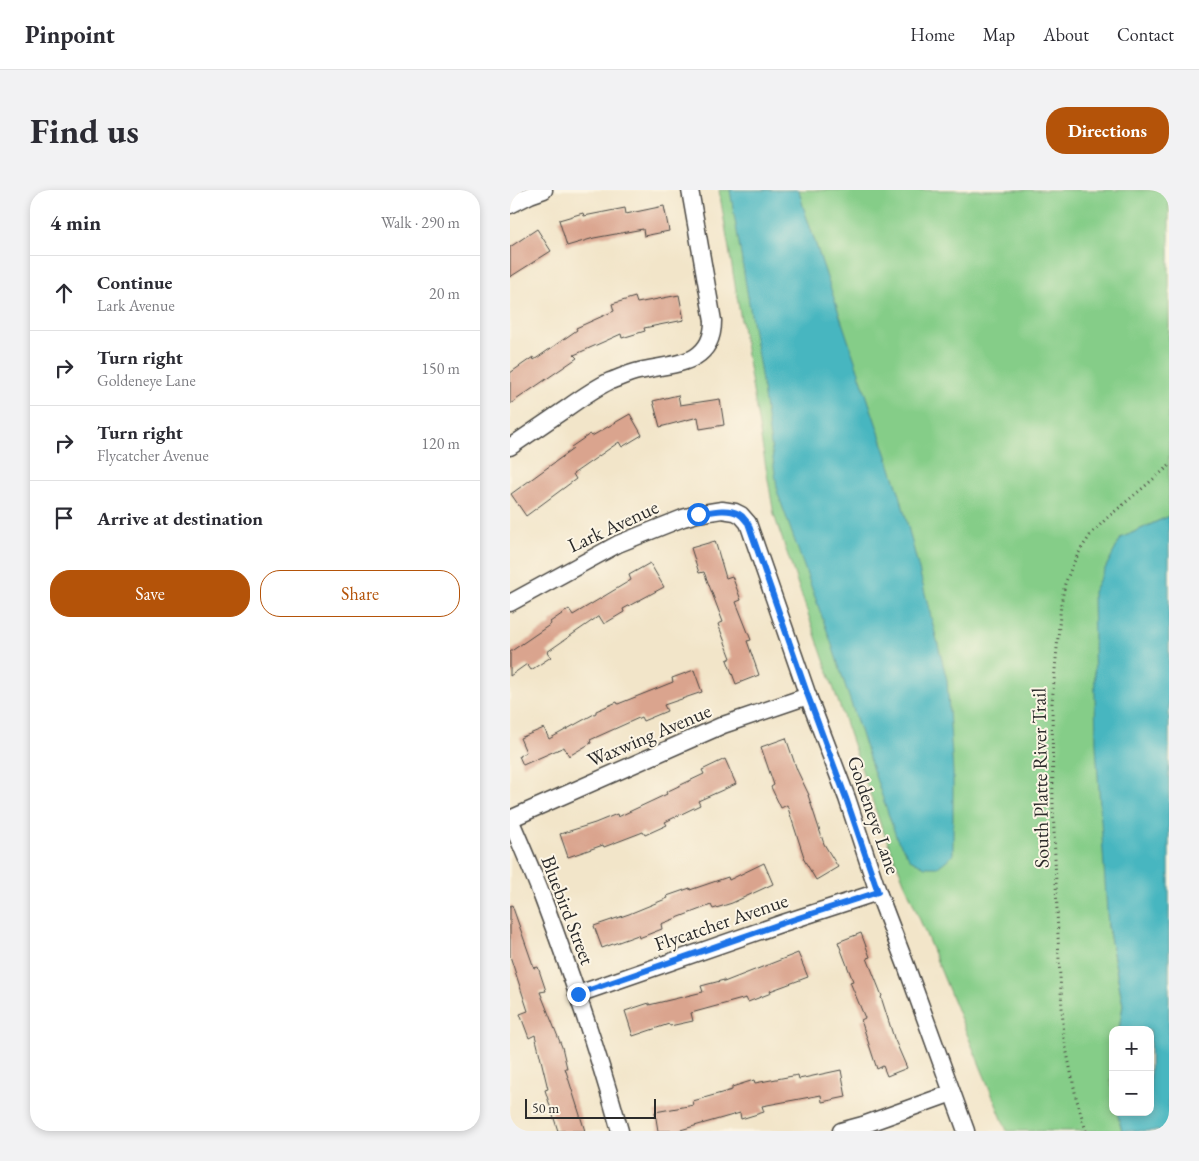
<!DOCTYPE html>
<html lang="en">
<head>
<meta charset="utf-8">
<style>
  :root { --surface:#fff; --page:#f2f2f3; --text:#2b2b33; --muted:#7c7c81; --line:#e1e1e2; --accent:#b45309 }
  body { margin:0; font-family:"EB Garamond",serif; background:var(--page); color:var(--text) }
  .controls { position:absolute; right:15px; bottom:15px; display:grid; overflow:hidden; border-radius:10px; box-shadow:0 2px 8px #0003 }
  .controls button { width:45px; height:45px; display:grid; place-items:center; padding:0; border:0; border-bottom:1px solid var(--line); background:var(--surface); color:var(--text); font:25px sans-serif }
  .scale { position:absolute; left:15px; bottom:12px; width:131px; box-sizing:border-box; padding-left:5px; border:2px solid #2b2b2b; border-top:0; font-size:14px; line-height:18px; white-space:nowrap; color:#2b2b2b; -webkit-text-stroke:4px #fcf5e5; paint-order:stroke }
  .stop { position:absolute; width:15px; height:15px; margin:-11px; border:4px solid #1a73e8; border-radius:50%; background:#fff }
  .stop.end { background:#1a73e8; border-color:#fff; box-shadow:0 1px 5px #0008 }
  .list { margin:0; padding:0; list-style:none }
  h2 { display:flex; justify-content:space-between; align-items:center; height:65px; margin:0; padding:0 20px; font-size:21px }
  h2 small { font-size:16px; font-weight:400; color:var(--muted) }
  .list li { display:grid; grid-template-columns:32px 1fr auto; gap:15px; align-items:center; box-sizing:border-box; height:75px; padding:0 20px; border-top:1px solid var(--line) }
  .list b { display:block; font-size:19px; white-space:nowrap }
  .list p { margin:0; font-size:16px; white-space:nowrap; color:var(--muted) }
  .list em { font-size:16px; font-style:normal; color:var(--muted) }
  .actions { display:flex; gap:10px; padding:15px 20px }
  .actions a { flex:1; padding:11px 0; border:1px solid var(--accent); border-radius:20px; text-align:center; font-size:18px; color:var(--accent) }
  .actions .main { background:var(--accent); color:#fff }
  .icon { flex:none; width:28px; height:28px; fill:none; stroke:currentColor; stroke-width:2; stroke-linecap:round; stroke-linejoin:round }
  .map { position:relative; flex:none; width:659px; height:941px; overflow:hidden; border-radius:20px }
  header { display:flex; align-items:center; gap:30px; box-sizing:border-box; height:70px; padding:0 25px; background:var(--surface); border-bottom:1px solid var(--line) }
  header strong { font-size:24px }
  nav { display:flex; gap:28px; margin-inline-start:auto; font-size:18px }
  .intro { display:flex; align-items:center; justify-content:space-between; box-sizing:border-box; height:120px; padding:0 30px }
  h1 { margin:0; font-size:35px }
  .button { padding:12px 22px; border-radius:20px; background:var(--accent); color:#fff; font-size:18px; font-weight:700 }
  main { display:flex; gap:30px; padding:0 30px }
  aside { flex:1; background:var(--surface); border-radius:20px; box-shadow:0 2px 8px #0003 }
  .map>svg:first-child { display:block }
  .green { fill:#85cd88; stroke:#587c5a }
  .water { fill:#47b6c0; stroke:#397076 }
  .building { fill:#daa48e }
  .lines { fill:none; stroke-linecap:round; stroke-linejoin:round }
  .street-casing { stroke:#494743; stroke-width:19 }
  .path { stroke:#494743; stroke-width:3; stroke-dasharray:1 4; stroke-linecap:butt }
  .street { stroke:#fff; stroke-width:16 }
  .route { stroke:#1a73e8; stroke-width:6 }
  .labels { text-anchor:middle; dominant-baseline:central; stroke-width:4; stroke-linejoin:round; paint-order:stroke }
  .street-label { font-size:20px; fill:#2b2b2b; stroke:#fcf5e5 }
</style>
</head>
<body>
<header>
<strong>Pinpoint</strong>
<nav><a>Home</a><a>Map</a><a>About</a><a>Contact</a></nav>
</header>
<div class="intro"><h1>Find us</h1><a class="button">Directions</a></div>
<main>
<aside>
<h2>4 min<small>Walk · 290 m</small></h2>
<ul class="list">
<li><svg class="icon" aria-label="ahead" viewBox="0 0 24 24"><path d="M12 20V5M6 11l6-6 6 6"/></svg><div><b>Continue</b><p>Lark Avenue</p></div><em>20 m</em></li>
<li><svg class="icon" aria-label="right" viewBox="0 0 24 24"><path d="M7 20v-9h11M14 6l5 5-5 5"/></svg><div><b>Turn right</b><p>Goldeneye Lane</p></div><em>150 m</em></li>
<li><svg class="icon" aria-label="right" viewBox="0 0 24 24"><path d="M7 20v-9h11M14 6l5 5-5 5"/></svg><div><b>Turn right</b><p>Flycatcher Avenue</p></div><em>120 m</em></li>
<li><svg class="icon" aria-label="arrive" viewBox="0 0 24 24"><path d="M6 21V4h12l-3 4 3 4H6"/></svg><div><b>Arrive at destination</b></div></li>
</ul>
<div class="actions"><a class="main">Save</a><a>Share</a></div>
</aside>
<div class="map">
<svg width="659" height="941" viewBox="0 0 659 941">
  <rect width="100%" height="100%" fill="#fcf5e5"/>
  <filter id="ink" filterUnits="userSpaceOnUse"><feTurbulence type="fractalNoise" baseFrequency=".02" numOctaves="2"/><feDisplacementMap in="SourceGraphic" scale="10" xChannelSelector="R" yChannelSelector="G"/><feConvolveMatrix kernelMatrix="1 2 1 2 8 2 1 2 1" color-interpolation-filters="sRGB"/></filter>
  <filter id="wash" filterUnits="userSpaceOnUse"><feTurbulence type="fractalNoise" baseFrequency=".0096" numOctaves="4" result="noise"/><feDisplacementMap in="SourceGraphic" scale="20" xChannelSelector="R" yChannelSelector="G"/><feGaussianBlur stdDeviation="1.12" result="paint"/><feColorMatrix in="noise" values="0 0 0 0 0 0 0 0 0 0 0 0 0 0 0 0 0 1.4 0 .05"/><feComposite in="paint" operator="in"/></filter>
  <g filter="url(#wash)">
    <rect width="100%" height="100%" fill="#f2e5c9"/>
    <path class="green" d="M 209,0 L 659,0 L 659,326 L 611,348 L 598,737 L 613,815 L 609,840 L 603,840 L 603,878 L 601,891 L 603,900 L 603,922 L 607,922 L 612,941 L 497,941 L 370,633 L 264,325 Z"/>
    <g class="water">
      <path d="M 220,0 L 289,0 L 293,16 L 390,305 L 437,490 L 443,583 L 443,665 L 428,677 L 415,677 L 400,669 L 387,649 L 363,580 L 320,449 L 268,304 L 250,178 Z"/>
      <path d="M 659,326 L 659,941 L 612,941 L 607,922 L 640,922 L 640,840 L 609,840 L 613,815 L 598,737 L 586,555 L 583,402 L 611,348 Z"/>
    </g>
    <g id="blocks">
      <g class="building">
        <path d="M 154,16 L 159,41 L 134,46 L 133,39 L 84,48 L 57,56 L 49,30 L 73,23 L 74,26 L 115,18 L 116,24 Z"/>
        <path d="M 27,39 L 41,61 L 0,87 L 0,57 Z"/>
        <path d="M 169,105 L 174,130 L 134,138 L 135,141 L 112,148 L 111,144 L 64,165 L 67,168 L 0,214 L 0,183 L 23,167 L 24,170 L 67,140 L 66,138 L 104,121 L 102,114 L 125,107 L 127,113 Z"/>
        <path d="M 168,205 L 170,215 L 210,209 L 214,235 L 190,239 L 188,227 L 150,237 L 143,211 Z"/>
        <path d="M 120,224 L 132,245 L 112,257 L 109,252 L 63,284 L 66,289 L 16,326 L 1,304 L 63,259 L 61,257 L 80,244 L 82,246 Z"/>
        <path d="M 205,351 L 216,388 L 222,386 L 231,410 L 226,412 L 241,450 L 237,451 L 249,485 L 226,494 L 217,470 L 221,468 L 208,434 L 213,432 L 194,382 L 189,383 L 181,358 Z"/>
        <path d="M 140,373 L 154,397 L 113,419 L 114,422 L 94,434 L 89,426 L 37,462 L 41,467 L 21,480 L 17,474 L 0,486 L 0,462 L 41,434 L 40,432 L 59,419 L 63,425 L 121,390 L 119,385 Z"/>
        <path d="M 184,480 L 192,502 L 154,515 L 157,521 L 133,531 L 131,527 L 80,550 L 81,553 L 59,566 L 54,557 L 13,575 L 9,566 L 16,562 L 10,548 L 34,538 L 39,549 L 86,523 L 86,521 L 107,512 L 108,514 L 163,492 L 162,488 Z"/>
        <path d="M 276,548 L 287,580 L 299,605 L 298,605 L 314,654 L 328,677 L 306,690 L 293,668 L 294,667 L 277,615 L 271,618 L 261,597 L 264,595 L 251,557 Z"/>
        <path d="M 215,569 L 226,594 L 188,611 L 190,615 L 155,632 L 157,635 L 135,645 L 133,642 L 94,657 L 93,655 L 58,667 L 50,644 L 85,633 L 107,624 L 108,627 L 157,604 L 156,602 L 194,584 L 192,580 Z"/>
        <path d="M 254,673 L 263,694 L 222,713 L 203,719 L 201,715 L 151,734 L 152,739 L 129,748 L 128,745 L 92,758 L 84,736 L 119,724 L 158,708 L 157,706 L 180,698 L 180,700 L 218,687 L 219,690 Z"/>
        <path d="M 2,715 L 24,778 L 28,777 L 36,801 L 30,802 L 52,857 L 57,878 L 55,878 L 75,941 L 48,941 L 35,900 L 38,899 L 25,845 L 19,848 L 10,824 L 18,821 L 0,766 L 0,716 Z"/>
        <path d="M 351,743 L 360,767 L 357,768 L 372,806 L 371,807 L 384,848 L 397,878 L 377,886 L 373,876 L 367,879 L 351,830 L 355,828 L 340,792 L 343,791 L 328,752 Z"/>
        <path d="M 288,763 L 298,787 L 260,801 L 261,803 L 238,812 L 236,808 L 181,823 L 183,831 L 160,836 L 159,834 L 123,846 L 115,821 L 139,813 L 139,815 L 193,802 L 191,796 L 214,790 L 214,792 Z"/>
        <path d="M 331,880 L 336,907 L 312,912 L 311,905 L 252,916 L 254,922 L 231,929 L 230,923 L 167,941 L 148,941 L 145,922 L 184,915 L 183,911 L 222,900 L 222,897 L 244,890 L 245,893 L 288,885 L 289,889 Z"/>
      </g>
    </g>
  </g>
  <g filter="url(#ink)">
    <use href="#blocks" fill-opacity="0" stroke="#494743" stroke-width="1"/>
    <g class="lines">
      <defs>
        <g id="street">
          <path d="M 0,15 L 20,5 L 34,0"/>
          <path d="M 0,257 C 19,244 38,231 57,218 C 71,208 85,198 100,191 C 109,188 119,183 129,181 C 145,177 172,175 185,167 C 198,159 203,146 203,131 L 180,0"/>
          <path d="M 0,413 L 108,354 L 173,328 L 187,324 L 212,320 L 225,322 L 231,325 L 238,333 L 298,506 L 337,608 L 368,702 L 397,778 L 456,941"/>
          <path d="M 0,629 C 11,655 22,680 32,706 C 61,783 88,862 110,941"/>
          <path d="M 0,629 L 213,535 L 298,506"/>
          <path d="M 68,804 L 273,733 L 368,702"/>
          <path d="M 331,941 L 353,935 L 442,903"/>
        </g>
      </defs>
      <use href="#street" class="street-casing"/>
      <path class="path" d="M 576,941 L 566,907 L 554,848 L 549,771 L 543,615 L 542,513 L 551,414 L 555,394 L 563,374 L 571,359 L 581,344 L 597,328 L 659,276"/>
      <use href="#street" class="street"/>
    </g>
  </g>
  <g class="lines" filter="url(#ink)">
    <path class="route" d="M 68,804 L 273,733 L 368,702 L 336,608 L 298,506 L 238,333 C 235,330 233,326 229,324 C 217,317 200,322 188,324"/>
  </g>
  <g class="labels">
    <g class="street-label">
      <text transform="translate(103 336) rotate(-25)">Lark Avenue</text>
      <text transform="translate(139 545) rotate(-23)">Waxwing Avenue</text>
      <text transform="translate(530 588) rotate(-91)">South Platte River Trail</text>
      <text transform="translate(364 625) rotate(71)">Goldeneye Lane</text>
      <text transform="translate(58 720) rotate(69)">Bluebird Street</text>
      <text transform="translate(211 732) rotate(-19)">Flycatcher Avenue</text>
    </g>
  </g>
</svg>
<div class="controls">
<button>+</button>
<button>−</button>
</div>
<div class="scale">50 m</div>
<div class="stop" style="left:188px;top:324px"></div>
<div class="stop end" style="left:68px;top:804px"></div>
</div>
</main>
</body>
</html>
